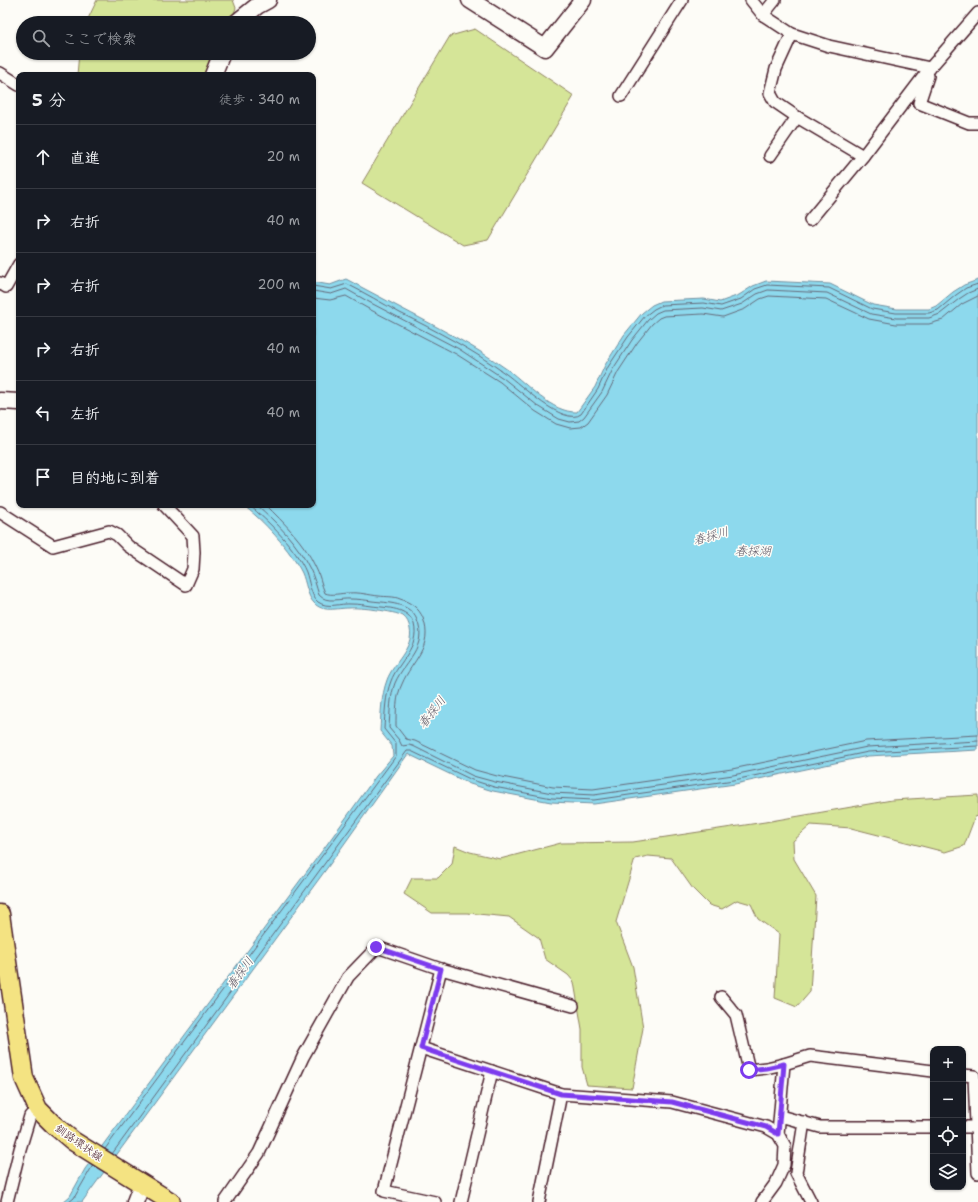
<!DOCTYPE html>
<html lang="ja">
<head>
<meta charset="utf-8">
<style>
  :root { --surface:#171b24; --page:#242831; --text:#f1f3f6; --muted:#9ea1a6; --line:#363941 }
  body { margin:0; font-family:"Shantell Sans","Klee One",sans-serif; background:var(--page); color:var(--text) }
  .controls { position:absolute; right:12px; bottom:12px; display:grid; overflow:hidden; border-radius:8px; box-shadow:0 1px 3px #0004 }
  .controls button { width:36px; height:36px; display:grid; place-items:center; padding:0; border:0; border-bottom:1px solid var(--line); background:var(--surface); color:var(--text); font:20px sans-serif }
  .stop { position:absolute; width:12px; height:12px; margin:-9px; border:3px solid #7c3aed; border-radius:50%; background:#fff }
  .stop.end { background:#7c3aed; border-color:#fff; box-shadow:0 1px 4px #0008 }
  .list { margin:0; padding:0; list-style:none }
  h2 { display:flex; justify-content:space-between; align-items:center; height:52px; margin:0; padding:0 16px; font-size:17px }
  h2 small { font-size:13px; font-weight:400; color:var(--muted) }
  .list li { display:grid; grid-template-columns:26px 1fr auto; gap:12px; align-items:center; box-sizing:border-box; height:64px; padding:0 16px; border-top:1px solid var(--line) }
  .list b { display:block; font-size:15px; white-space:nowrap }
  .list em { font-size:13px; font-style:normal; color:var(--muted) }
  .icon { flex:none; width:22px; height:22px; fill:none; stroke:currentColor; stroke-width:2; stroke-linecap:round; stroke-linejoin:round }
  .map { position:relative; flex:none; width:978px; height:1202px; overflow:hidden }
  .search { position:absolute; background:var(--surface); box-shadow:0 1px 3px #0004; left:16px; top:16px; width:300px; height:44px; display:flex; align-items:center; gap:10px; box-sizing:border-box; padding:0 14px; border-radius:22px; color:var(--muted); font-size:15px }
  .panel { position:absolute; background:var(--surface); box-shadow:0 1px 3px #0004; left:16px; top:72px; width:300px; height:436px; border-radius:8px }
  .map>svg:first-child { display:block }
  .green { fill:#d5e598; stroke:#908262 }
  .water { fill:#8dd9ed; stroke:#728f9f }
  .lines { fill:none; stroke-linecap:round; stroke-linejoin:round }
  .shore { stroke:#656979; stroke-width:1 }
  .street-casing { stroke:#4a1f2b; stroke-width:14 }
  .secondary-casing { stroke:#4a1f2b; stroke-width:19 }
  .primary-casing { stroke:#4a1f2b; stroke-width:21 }
  .street { stroke:#fdfcf7; stroke-width:11 }
  .secondary { stroke:#fdfcf7; stroke-width:16 }
  .primary { stroke:#f4e382; stroke-width:18 }
  .route { stroke:#7c3aed; stroke-width:5 }
  .labels { text-anchor:middle; dominant-baseline:central; stroke-width:3; stroke-linejoin:round; paint-order:stroke }
  .street-label { font-size:11px; fill:#4a1f2b; stroke:#fdfcf7 }
  .water-label { font-size:12px; font-style:italic; fill:#5e5765; stroke:#fdfcf7 }
</style>
</head>
<body>
<div class="map">
<svg width="978" height="1202" viewBox="0 0 978 1202">
  <rect width="100%" height="100%" fill="#fdfcf7"/>
  <filter id="ink" filterUnits="userSpaceOnUse"><feTurbulence type="fractalNoise" baseFrequency=".025" numOctaves="2"/><feDisplacementMap in="SourceGraphic" scale="8" xChannelSelector="R" yChannelSelector="G"/><feConvolveMatrix kernelMatrix="1 2 1 2 8 2 1 2 1" color-interpolation-filters="sRGB"/></filter>
  <g filter="url(#ink)">
    <g class="green">
      <path d="M 97,0 L 233,0 L 236,8 L 230,23 L 86,23 Z"/>
      <path d="M 475,29 L 574,96 L 488,240 L 463,245 L 362,183 L 450,36 Z"/>
      <path d="M 79,53 L 218,53 L 209,75 L 77,75 Z"/>
      <path d="M 978,795 L 978,816 L 975,817 L 964,846 L 945,852 L 851,828 L 811,825 L 793,841 L 794,859 L 816,896 L 810,992 L 797,1007 L 775,998 L 779,934 L 758,919 L 751,904 L 737,900 L 722,909 L 709,905 L 693,889 L 671,858 L 648,856 L 635,859 L 616,922 L 633,967 L 643,1028 L 632,1088 L 587,1085 L 582,1067 L 582,1029 L 574,982 L 568,975 L 545,959 L 539,938 L 509,917 L 467,913 L 432,913 L 404,894 L 412,878 L 438,878 L 452,864 L 455,846 L 470,852 L 500,859 L 561,843 L 633,842 L 765,822 L 892,800 Z"/>
    </g>
    <path class="water" d="M 346,279 C 363,288 380,297 397,306 C 435,326 473,345 508,370 C 527,384 552,413 577,412 L 595,387 L 605,365 L 624,335 L 642,313 L 652,305 L 661,301 L 704,299 L 720,302 L 739,295 L 753,286 L 766,281 L 830,284 L 873,305 L 897,309 L 929,309 L 936,306 L 953,292 L 964,285 L 978,280 L 978,750 L 868,756 L 735,784 L 594,804 L 551,802 L 493,791 L 470,784 L 408,754 L 330,864 L 82,1202 L 63,1202 L 70,1196 L 85,1169 L 325,847 L 376,776 L 393,756 L 392,746 L 380,731 C 381,714 381,696 387,680 C 393,663 414,648 410,629 C 409,623 407,619 403,616 C 394,611 359,607 349,608 C 337,608 323,613 314,603 C 307,596 306,582 302,573 C 292,552 261,517 242,505 L 313,505 L 313,282 L 330,285 Z"/>
    <g class="lines">
      <g class="shore">
        <path d="M 313,286 L 331,289 L 347,284 C 365,293 382,303 400,313 C 437,331 473,350 506,374 C 520,384 564,427 581,414 L 598,389 L 608,367 L 628,337 L 645,316 L 654,309 L 662,305 L 704,303 L 721,306 L 741,299 L 755,289 L 767,285 L 829,288 L 872,309 L 896,313 L 929,313 L 938,310 L 956,295 L 966,288 L 978,284"/>
        <path d="M 313,291 L 331,294 L 346,289 L 369,302 L 459,349 L 503,378 L 538,406 L 559,419 L 570,422 L 579,421 L 584,417 L 602,392 L 613,369 L 632,340 L 648,320 L 656,313 L 663,310 L 703,308 L 721,311 L 742,304 L 757,294 L 768,290 L 827,293 L 871,314 L 896,318 L 929,318 L 940,314 L 959,299 L 968,293 L 978,289"/>
        <path d="M 313,298 L 330,300 L 346,296 L 367,308 L 456,354 L 500,382 L 535,411 L 556,424 L 570,428 L 581,427 L 588,422 L 607,395 L 618,372 L 637,343 L 652,324 L 659,318 L 664,316 L 703,314 L 723,317 L 745,309 L 760,299 L 769,296 L 826,299 L 869,319 L 896,324 L 929,324 L 943,320 L 962,304 L 978,296"/>
        <path d="M 257,505 C 277,523 298,544 310,569 C 314,577 316,586 319,595 C 327,604 340,598 351,599 C 358,599 365,600 372,601 C 387,603 410,602 417,620 C 428,647 405,660 395,683 C 390,696 390,713 389,728 L 399,740 L 402,746 L 409,745 L 413,746 L 473,776 L 495,782 L 552,793 L 594,795 L 733,775 L 867,747 L 978,741"/>
        <path d="M 266,505 C 284,523 304,542 315,566 C 320,575 321,584 325,593 C 332,596 341,593 349,593 C 359,592 369,595 379,596 C 386,597 394,596 400,599 C 410,602 419,608 423,618 C 434,647 412,660 402,684 C 396,696 396,712 396,726 L 406,739 L 415,741 L 475,770 L 497,776 L 553,787 L 593,789 L 732,769 L 866,741 L 978,735"/>
        <path d="M 105,1149 L 396,756 L 396,744 L 384,729 C 385,714 385,696 391,681 C 398,662 420,647 414,624 C 408,607 387,608 372,606 C 365,605 358,604 351,604 C 340,603 328,609 318,602 C 311,597 309,580 306,572 C 296,548 269,522 249,505"/>
        <path d="M 112,1154 L 407,751 L 411,751 L 472,780 L 494,787 L 552,798 L 594,800 L 734,780 L 868,752 L 978,746"/>
        <path d="M 69,1202 L 74,1198 L 93,1165"/>
      </g>
      <defs>
        <g id="street">
          <path d="M 751,0 L 763,15 L 792,34 L 829,46 L 930,68"/>
          <path d="M 763,15 L 775,0"/>
          <path d="M 792,34 L 776,69 L 770,93 L 775,102 L 797,117"/>
          <path d="M 0,73 L 19,85"/>
          <path d="M 928,76 L 919,103 L 969,123 L 978,123"/>
          <path d="M 621,96 L 682,0"/>
          <path d="M 770,156 L 797,117 L 863,156"/>
          <path d="M 810,220 L 863,156 L 930,68 L 978,13"/>
          <path d="M 0,283 L 6,287 L 19,264"/>
          <path d="M 0,512 L 53,546 L 109,531 L 117,535 L 128,546 L 186,585 L 193,569 L 194,552 L 193,536 L 164,505"/>
          <path d="M 441,969 L 573,1006"/>
          <path d="M 721,997 L 736,1015 L 749,1070 L 766,1068 L 784,1064"/>
          <path d="M 421,1048 L 561,1094 L 672,1102 L 766,1127 L 778,1134 L 785,1146 L 784,1165 L 776,1183 L 762,1202"/>
          <path d="M 963,1075 L 974,1076 L 978,1173"/>
          <path d="M 780,1116 L 820,1127 L 933,1127"/>
          <path d="M 804,1122 L 796,1173 L 811,1202"/>
          <path d="M 963,1127 L 976,1127"/>
          <path d="M 778,1134 L 784,1064 L 810,1056 L 933,1071"/>
          <path d="M 7,1202 L 20,1149 L 30,1116 L 38,1109"/>
          <path d="M 225,1202 L 259,1153 L 303,1057 L 348,977 L 377,947 L 441,969 L 384,1191 L 435,1202"/>
          <path d="M 461,1202 L 492,1071"/>
          <path d="M 539,1202 L 561,1094"/>
        </g>
        <g id="secondary">
          <path d="M 470,0 L 545,48 L 583,0"/>
          <path d="M 236,23 L 257,6 L 268,0"/>
          <path d="M 213,75 L 222,53"/>
          <path d="M 0,401 L 19,402"/>
          <path d="M 135,1202 L 142,1184"/>
        </g>
        <path id="primary" d="M 0,914 L 24,1078 L 38,1109 L 54,1125 L 73,1141 L 171,1202"/>
      </defs>
      <use href="#street" class="street-casing"/>
      <use href="#secondary" class="secondary-casing"/>
      <use href="#primary" class="primary-casing"/>
      <use href="#street" class="street"/>
      <use href="#secondary" class="secondary"/>
      <use href="#primary" class="primary"/>
    </g>
  </g>
  <g class="lines" filter="url(#ink)">
    <path class="route" d="M 376,947 L 441,969 L 421,1048 L 561,1094 L 672,1102 L 766,1127 L 778,1134 L 784,1064 L 766,1068 L 749,1070"/>
  </g>
  <g class="labels">
    <g class="street-label">
      <text transform="translate(79 1143) rotate(35)">釧路環状線</text>
    </g>
    <g class="water-label">
      <text transform="translate(711 536) rotate(-16)">春採川</text>
      <text x="753" y="551">春採湖</text>
      <text transform="translate(432 712) rotate(-52)">春採川</text>
      <text transform="translate(240 973) rotate(-54)">春採川</text>
    </g>
  </g>
</svg>
<div class="controls">
<button>+</button>
<button>−</button>
<button><svg class="icon" aria-label="locate" viewBox="0 0 24 24"><circle cx="12" cy="12" r="6"/><path d="M12 2v4M12 18v4M2 12h4M18 12h4"/></svg></button>
<button><svg class="icon" aria-label="layers" viewBox="0 0 24 24"><path d="M12 4l9 5-9 5-9-5zM3 14l9 5 9-5"/></svg></button>
</div>
<div class="stop" style="left:749px;top:1070px"></div>
<div class="stop end" style="left:376px;top:947px"></div>
<div class="search"><svg class="icon" aria-label="search" viewBox="0 0 24 24"><circle cx="10" cy="10" r="6"/><path d="M15 15l6 6"/></svg>ここで検索</div>
<section class="panel">
<h2>5 分<small>徒歩 · 340 m</small></h2>
<ul class="list">
<li><svg class="icon" aria-label="ahead" viewBox="0 0 24 24"><path d="M12 20V5M6 11l6-6 6 6"/></svg><div><b>直進</b></div><em>20 m</em></li>
<li><svg class="icon" aria-label="right" viewBox="0 0 24 24"><path d="M7 20v-9h11M14 6l5 5-5 5"/></svg><div><b>右折</b></div><em>40 m</em></li>
<li><svg class="icon" aria-label="right" viewBox="0 0 24 24"><path d="M7 20v-9h11M14 6l5 5-5 5"/></svg><div><b>右折</b></div><em>200 m</em></li>
<li><svg class="icon" aria-label="right" viewBox="0 0 24 24"><path d="M7 20v-9h11M14 6l5 5-5 5"/></svg><div><b>右折</b></div><em>40 m</em></li>
<li><svg class="icon" aria-label="left" viewBox="0 0 24 24"><path d="M17 20v-9H6M10 6l-5 5 5 5"/></svg><div><b>左折</b></div><em>40 m</em></li>
<li><svg class="icon" aria-label="arrive" viewBox="0 0 24 24"><path d="M6 21V4h12l-3 4 3 4H6"/></svg><div><b>目的地に到着</b></div></li>
</ul>
</section>
</div>
</body>
</html>
